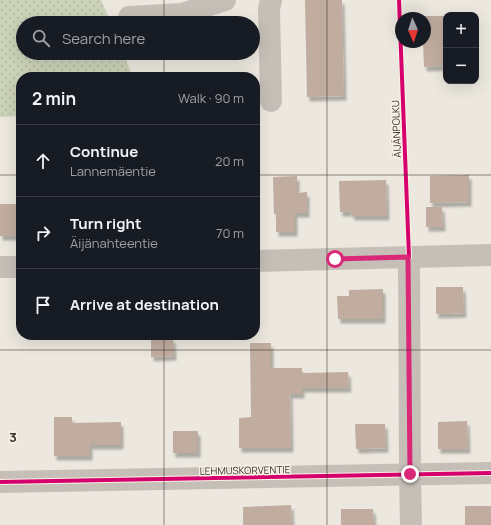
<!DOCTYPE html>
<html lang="en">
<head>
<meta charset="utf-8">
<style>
  :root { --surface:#171b24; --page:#242831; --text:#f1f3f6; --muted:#9ea1a6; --line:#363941 }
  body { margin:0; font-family:Manrope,sans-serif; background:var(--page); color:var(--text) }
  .controls { position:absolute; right:12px; top:12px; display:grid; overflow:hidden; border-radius:8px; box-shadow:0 4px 16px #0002 }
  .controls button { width:36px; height:36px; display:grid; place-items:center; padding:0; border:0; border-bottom:1px solid var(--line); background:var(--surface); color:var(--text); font:20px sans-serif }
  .compass { position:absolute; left:395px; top:12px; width:36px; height:36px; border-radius:50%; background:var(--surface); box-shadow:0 4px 16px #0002; rotate:177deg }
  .stop { position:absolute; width:12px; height:12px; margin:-9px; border:3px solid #db2777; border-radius:50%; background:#fff }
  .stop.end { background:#db2777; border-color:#fff; box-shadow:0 1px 4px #0008 }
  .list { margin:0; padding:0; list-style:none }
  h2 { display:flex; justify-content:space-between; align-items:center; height:52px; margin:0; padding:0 16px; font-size:17px }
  h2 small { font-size:13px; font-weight:400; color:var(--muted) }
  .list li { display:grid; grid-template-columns:26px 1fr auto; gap:12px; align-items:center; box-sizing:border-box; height:72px; padding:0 16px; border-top:1px solid var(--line) }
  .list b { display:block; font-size:15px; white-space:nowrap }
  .list p { margin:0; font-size:13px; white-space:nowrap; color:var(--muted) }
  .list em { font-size:13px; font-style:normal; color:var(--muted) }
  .icon { flex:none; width:22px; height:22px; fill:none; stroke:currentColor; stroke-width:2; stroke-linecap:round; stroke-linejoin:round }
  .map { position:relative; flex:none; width:491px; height:525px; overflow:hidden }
  .search { position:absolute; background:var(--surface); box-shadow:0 4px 16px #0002; left:16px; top:16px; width:244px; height:44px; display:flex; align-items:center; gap:10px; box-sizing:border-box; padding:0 14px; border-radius:22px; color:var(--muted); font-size:15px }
  .panel { position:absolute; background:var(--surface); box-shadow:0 4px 16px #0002; left:16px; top:72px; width:244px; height:268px; border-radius:16px }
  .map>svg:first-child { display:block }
  .grass { fill:url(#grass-dots) }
  .building { fill:#c1ada0; filter:url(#shadow) }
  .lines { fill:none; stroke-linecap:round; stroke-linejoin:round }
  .minor { stroke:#c6bfb8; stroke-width:22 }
  .cycleway-casing { stroke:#faf2e6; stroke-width:6 }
  .cycleway { stroke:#d6006c; stroke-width:4 }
  .route { stroke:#db2777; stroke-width:5 }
  .grid { fill:none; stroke:#362d27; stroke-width:1; stroke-opacity:0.55 }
  .labels { text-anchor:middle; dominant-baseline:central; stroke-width:3; stroke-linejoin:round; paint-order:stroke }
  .street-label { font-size:10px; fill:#362d27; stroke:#faf2e6 }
  .grid-label { font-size:13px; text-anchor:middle; font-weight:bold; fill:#362d27; stroke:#faf2e6; stroke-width:3; stroke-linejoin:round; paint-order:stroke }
</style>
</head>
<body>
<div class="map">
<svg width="491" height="525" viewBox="0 0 491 525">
  <defs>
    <pattern id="grass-dots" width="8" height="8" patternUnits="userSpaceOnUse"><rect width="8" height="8" fill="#ccd3b8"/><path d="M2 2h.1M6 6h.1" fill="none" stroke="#b0b59e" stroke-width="1.8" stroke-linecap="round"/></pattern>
    <filter id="shadow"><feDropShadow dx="2.5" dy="4.5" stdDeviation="1" flood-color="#0004"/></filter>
  </defs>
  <rect width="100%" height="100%" fill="#ece8df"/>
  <path class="grass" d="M 0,0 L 101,0 L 111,23 L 23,23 L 23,53 L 123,53 L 133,77 L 21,77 L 21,116 L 0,117 Z"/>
  <g class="building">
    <path d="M 305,0 L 342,0 L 344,96 L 307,97 Z"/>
    <path d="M 422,16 L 446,16 L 446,66 L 424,67 L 423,42 L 425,42 L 425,18 L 422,18 Z"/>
    <path d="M 469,175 L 469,202 L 430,203 L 430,176 Z"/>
    <path d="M 297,176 L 297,193 L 307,192 L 307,213 L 295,213 L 295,232 L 276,232 L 276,214 L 274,214 L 273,177 Z"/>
    <path d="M 386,180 L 387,216 L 352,216 L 351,212 L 340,212 L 339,181 Z"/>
    <rect x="0" y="204" width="21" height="32"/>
    <path d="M 426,207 L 442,207 L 443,227 L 426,227 Z"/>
    <path d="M 436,287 L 463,287 L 464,313 L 436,314 Z"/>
    <path d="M 383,289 L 383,319 L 338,319 L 337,296 L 349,296 L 349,290 Z"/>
    <path d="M 173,338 L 174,356 L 151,357 L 151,339 Z"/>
    <path d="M 250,343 L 271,343 L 271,368 L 302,368 L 302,373 L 348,372 L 349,388 L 302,388 L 302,394 L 290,394 L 291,448 L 239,448 L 239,418 L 251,417 Z"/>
    <path d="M 54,417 L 72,417 L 72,423 L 121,422 L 121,445 L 90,445 L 90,456 L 54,456 Z"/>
    <path d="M 467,421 L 468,449 L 438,449 L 438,422 Z"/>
    <path d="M 355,424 L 385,424 L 386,448 L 356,449 Z"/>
    <rect x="173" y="431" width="25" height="22"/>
    <path d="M 291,505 L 292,525 L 243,525 L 243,507 Z"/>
    <rect x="465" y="506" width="26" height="19"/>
    <path d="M 341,509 L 373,509 L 374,525 L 341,525 Z"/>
  </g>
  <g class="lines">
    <g class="minor">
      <path d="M 129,17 L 182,14 L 225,0"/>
      <path d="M 271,101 L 269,9 L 271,0"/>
      <path d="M 409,257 L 410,474 L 411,525"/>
      <path d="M 255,261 L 491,255"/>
      <path d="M 0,267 L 21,267"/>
      <path d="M 0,482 L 491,473"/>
    </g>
    <defs>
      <g id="cycleway">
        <path d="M 399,0 L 409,257"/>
        <path d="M 0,482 L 491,473"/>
      </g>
    </defs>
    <use href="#cycleway" class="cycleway-casing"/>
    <use href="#cycleway" class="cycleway"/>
  </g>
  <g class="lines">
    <path class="route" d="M 335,259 L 408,257 L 410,474"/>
  </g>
  <path class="grid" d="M 164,0 L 164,23M 327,0 L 327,525M 164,53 L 164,77M 0,175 L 21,175M 255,175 L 491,175M 164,335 L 164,525M 0,350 L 491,350"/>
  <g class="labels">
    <g class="street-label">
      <text transform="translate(396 129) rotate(-92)">ÄIJÄNPOLKU</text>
      <text transform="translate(245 470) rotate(-1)">LEHMUSKORVENTIE</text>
    </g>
  </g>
  <g class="grid-label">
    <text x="13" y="442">3</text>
  </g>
</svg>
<div class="controls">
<button>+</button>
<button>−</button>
</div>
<svg class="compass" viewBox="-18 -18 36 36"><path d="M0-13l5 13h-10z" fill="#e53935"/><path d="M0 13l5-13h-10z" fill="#9ea1a6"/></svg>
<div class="stop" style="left:335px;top:259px"></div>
<div class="stop end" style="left:410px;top:474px"></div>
<div class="search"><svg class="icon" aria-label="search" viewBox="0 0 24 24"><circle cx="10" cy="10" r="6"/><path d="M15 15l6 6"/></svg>Search here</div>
<section class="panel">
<h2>2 min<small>Walk · 90 m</small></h2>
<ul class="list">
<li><svg class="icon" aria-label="ahead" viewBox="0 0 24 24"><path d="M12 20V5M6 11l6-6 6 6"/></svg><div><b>Continue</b><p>Lannemäentie</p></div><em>20 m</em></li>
<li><svg class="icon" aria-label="right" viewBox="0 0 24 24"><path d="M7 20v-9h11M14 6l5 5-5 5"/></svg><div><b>Turn right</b><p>Äijänahteentie</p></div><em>70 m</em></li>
<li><svg class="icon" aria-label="arrive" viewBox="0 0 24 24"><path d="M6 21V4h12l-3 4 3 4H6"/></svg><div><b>Arrive at destination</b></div></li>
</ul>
</section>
</div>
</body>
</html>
